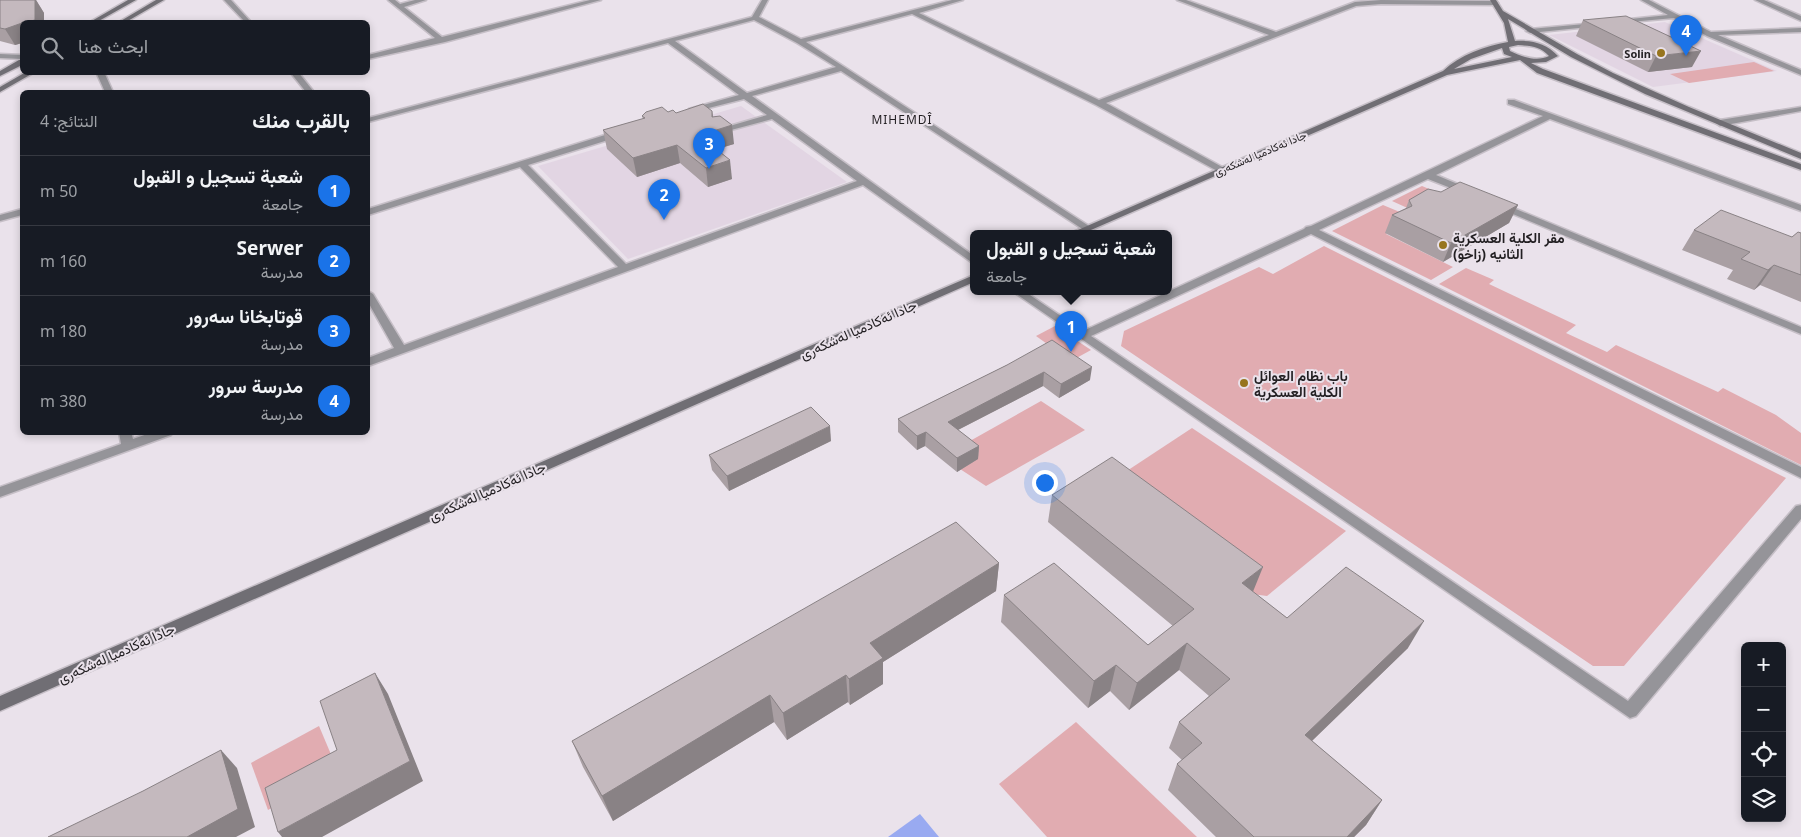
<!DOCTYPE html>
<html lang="ar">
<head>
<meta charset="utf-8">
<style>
  :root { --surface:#171b24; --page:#242831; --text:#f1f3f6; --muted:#9ea1a6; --line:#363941; --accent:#1a73e8 }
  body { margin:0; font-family:"Noto Sans",Vazirmatn,sans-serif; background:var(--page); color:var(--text); direction:rtl }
  .controls { position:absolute; right:15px; bottom:15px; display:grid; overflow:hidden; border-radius:8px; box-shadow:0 2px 8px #0003 }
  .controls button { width:45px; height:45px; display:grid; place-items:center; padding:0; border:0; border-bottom:1px solid var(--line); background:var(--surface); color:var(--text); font:25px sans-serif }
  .you { position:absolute; left:1044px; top:482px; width:18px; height:18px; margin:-12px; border:4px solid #fff; border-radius:50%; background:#1a73e8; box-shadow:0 0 0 8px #1a73e833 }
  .badge { display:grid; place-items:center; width:32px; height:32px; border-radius:50%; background:var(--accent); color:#fff; font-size:16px; font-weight:700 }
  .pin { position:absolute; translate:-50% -41px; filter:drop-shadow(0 1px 2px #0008) }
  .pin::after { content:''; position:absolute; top:26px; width:18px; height:15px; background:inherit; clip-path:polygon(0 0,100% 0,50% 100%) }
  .popup { position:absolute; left:970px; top:230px; width:202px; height:65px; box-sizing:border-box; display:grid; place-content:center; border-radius:8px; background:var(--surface); filter:drop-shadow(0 1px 4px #0005); font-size:16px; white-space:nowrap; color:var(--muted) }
  .popup b { font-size:19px; color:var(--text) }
  .popup::after { content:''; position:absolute; left:50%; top:100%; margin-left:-10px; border:10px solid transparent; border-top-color:var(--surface) }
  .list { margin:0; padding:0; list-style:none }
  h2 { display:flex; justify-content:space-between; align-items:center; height:65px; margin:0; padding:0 20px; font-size:21px }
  h2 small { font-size:16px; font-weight:400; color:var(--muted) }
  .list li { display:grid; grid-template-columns:32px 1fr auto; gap:15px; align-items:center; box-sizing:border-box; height:70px; padding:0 20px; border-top:1px solid var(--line) }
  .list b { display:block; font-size:19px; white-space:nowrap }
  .list p { margin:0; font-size:16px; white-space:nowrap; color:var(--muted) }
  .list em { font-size:16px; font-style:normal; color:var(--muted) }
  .icon { flex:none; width:28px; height:28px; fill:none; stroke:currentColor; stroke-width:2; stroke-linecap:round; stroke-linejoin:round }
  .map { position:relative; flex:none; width:1801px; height:837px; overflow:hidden; direction:ltr }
  .search { position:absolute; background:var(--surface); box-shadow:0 2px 8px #0003; left:20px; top:20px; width:350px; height:55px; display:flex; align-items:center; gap:12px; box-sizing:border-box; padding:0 18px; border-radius:8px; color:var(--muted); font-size:19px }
  .panel { position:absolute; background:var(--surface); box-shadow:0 2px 8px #0003; left:20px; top:90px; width:350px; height:345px; border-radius:8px; direction:rtl }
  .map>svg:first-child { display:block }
  .built { fill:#e2d5e3 }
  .green { fill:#e1acb1 }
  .water { fill:#99aaf1 }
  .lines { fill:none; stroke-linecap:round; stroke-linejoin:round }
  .minor-casing { stroke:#c6bfc7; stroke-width:3 }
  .secondary-casing { stroke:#c6bfc7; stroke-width:3 }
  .minor { fill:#959499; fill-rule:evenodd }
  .secondary { fill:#706e74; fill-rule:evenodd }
  .wall { fill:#a99fa3 }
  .shaded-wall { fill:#898285 }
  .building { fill:#c4b9be; stroke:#898285 }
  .poi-dot { fill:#97751e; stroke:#eae2eb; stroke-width:2 }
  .labels { text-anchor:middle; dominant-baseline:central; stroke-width:4; stroke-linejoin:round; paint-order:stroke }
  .far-poi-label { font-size:11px; font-weight:bold; fill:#221f22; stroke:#eae2eb; text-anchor:end }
  .far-street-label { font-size:11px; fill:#221f22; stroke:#eae2eb }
  .far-neighbourhood-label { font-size:12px; letter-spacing:1px; fill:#221f22; stroke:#eae2eb }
  .poi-label { font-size:14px; font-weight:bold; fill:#221f22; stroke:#eae2eb; text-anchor:start }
  .street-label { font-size:14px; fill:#221f22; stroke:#eae2eb }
</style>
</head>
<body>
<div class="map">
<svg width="1801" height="837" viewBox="0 0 1801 837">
  <rect width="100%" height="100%" fill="#eae2eb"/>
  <g class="built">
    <path d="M 1665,22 L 1777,71 L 1653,87 L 1549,35 Z"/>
    <path d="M 741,106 L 847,182 L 628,259 L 538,166 Z"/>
  </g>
  <g class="green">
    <path d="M 1754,62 L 1774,71 L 1689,83 L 1670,74 Z"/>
    <path d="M 1422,186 L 1453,199 L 1414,211 L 1392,201 Z"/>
    <path d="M 1383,205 L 1407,215 L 1386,234 L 1453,267 L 1431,280 L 1332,231 Z"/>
    <path d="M 1324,246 L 1786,478 L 1624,666 L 1593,666 L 1121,346 L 1124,331 L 1259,267 L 1273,274 Z"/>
    <path d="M 1466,268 L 1494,280 L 1489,284 L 1576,325 L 1566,333 L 1607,352 L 1616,345 L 1718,392 L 1723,388 L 1776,415 L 1801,433 L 1801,465 L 1439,284 Z"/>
    <path d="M 1055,326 L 1091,350 L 1071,361 L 1036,336 Z"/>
    <path d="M 1041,401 L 1085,430 L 986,486 L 960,469 L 977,459 L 961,446 Z"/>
    <path d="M 1192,428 L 1346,531 L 1267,596 L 1252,594 L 1107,484 Z"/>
    <path d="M 1076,722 L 1197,837 L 1047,837 L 999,784 Z"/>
    <path d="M 319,726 L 338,771 L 268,810 L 251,763 Z"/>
  </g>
  <path class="water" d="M 920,814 L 939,837 L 888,837 Z"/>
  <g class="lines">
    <defs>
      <g id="minor">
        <path d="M 224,0 L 231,0 L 251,22 L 245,22 Z"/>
        <path d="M 388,0 L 395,0 L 400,4 L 415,0 L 426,0 L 404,7 L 442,37 L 590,0 L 601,0 L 445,42 L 368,59 L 368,55 L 435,38 Z"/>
        <path d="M 762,0 L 768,0 L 759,17 L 801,39 L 952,0 L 963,0 L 919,13 L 1099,100 L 1269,35 L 1177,0 L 1186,0 L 1276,32 L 1355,2 L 1381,0 L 1495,1 L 1498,3 L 1495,5 L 1381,4 L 1356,6 L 1106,103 L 1224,168 L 1224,172 L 1221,173 L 1096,105 L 912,14 L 806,42 L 1092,228 L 1087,231 L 1084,230 L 841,71 L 752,96 L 974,256 L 974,264 L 863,185 L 368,366 L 368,358 L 394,348 L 368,302 L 368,291 L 373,294 L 404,345 L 618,267 L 520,167 L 368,215 L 368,209 L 621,130 L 624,131 L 624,135 L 528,165 L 626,264 L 857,181 L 772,119 L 716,134 L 716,130 L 767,115 L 744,99 L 689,113 L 689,109 L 739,95 L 668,43 L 368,122 L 368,118 L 752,17 ZM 754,20 L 797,43 L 836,67 L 747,93 L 675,41 Z"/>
        <path d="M 1641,0 L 1649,0 L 1711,32 L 1801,28 L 1801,32 L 1718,35 L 1801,70 L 1801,75 L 1707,36 L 1674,18 L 1619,23 L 1618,22 L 1621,20 L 1668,15 Z"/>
        <path d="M 1755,0 L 1764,0 L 1801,16 L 1801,21 Z"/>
        <path d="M 1596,23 L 1599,25 L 1598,26 L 1530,33 L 1526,31 L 1530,29 Z"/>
        <path d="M 0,54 L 22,55 L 22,59 L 0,58 Z"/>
        <path d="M 96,72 L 104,72 L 113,92 L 105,92 Z"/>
        <path d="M 290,72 L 298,72 L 314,92 L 306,92 Z"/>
        <path d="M 1508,100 L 1514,100 L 1801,205 L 1801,211 L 1550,119 L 1436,175 L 1472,190 L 1472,194 L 1466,194 L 1428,179 L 1319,230 L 1801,467 L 1801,478 L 1311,234 L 1091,336 L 1628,701 L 1796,506 L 1801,505 L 1801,519 L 1636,716 L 1630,718 L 1012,291 L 1024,291 L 1083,331 L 1304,229 L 1306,227 L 1311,226 L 1543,116 L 1508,104 Z"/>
        <path d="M 1801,107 L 1801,111 L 1720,126 L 1716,123 L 1720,120 Z"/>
        <path d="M 1499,202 L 1801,327 L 1801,334 L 1496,207 L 1494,205 Z"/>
        <path d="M 22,209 L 22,215 L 0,221 L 0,215 Z"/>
        <path d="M 119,432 L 131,432 L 133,439 L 153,432 L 173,432 L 171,435 L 0,497 L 0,487 L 121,444 Z"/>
      </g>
      <g id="secondary">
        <path d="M 128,0 L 136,0 L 97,22 L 90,22 Z"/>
        <path d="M 156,0 L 164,0 L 126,22 L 119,22 Z"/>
        <path d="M 1490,0 L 1496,0 L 1503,11 L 1577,54 L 1613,73 L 1689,107 L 1801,153 L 1801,159 L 1645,94 L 1571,57 L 1508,19 L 1515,41 C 1532,40 1546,43 1558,56 L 1546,62 L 1531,63 L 1543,69 L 1801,164 L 1801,170 L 1537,73 L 1520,60 L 1447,75 L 1084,233 L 1071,233 L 1443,71 C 1460,55 1485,46 1508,42 L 1504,23 ZM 1518,45 C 1531,46 1540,46 1549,56 C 1537,62 1522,57 1510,51 L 1509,47 ZM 1502,48 L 1504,54 L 1512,57 L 1454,69 L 1471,59 Z"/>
        <path d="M 19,60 L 22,60 L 22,65 L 0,76 L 0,71 Z"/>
        <path d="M 26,72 L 35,72 L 0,92 L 0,87 Z"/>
        <path d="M 974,275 L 974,282 L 0,711 L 0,696 Z"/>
      </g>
    </defs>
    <use href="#minor" class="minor-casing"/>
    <use href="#secondary" class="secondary-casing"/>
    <use href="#minor" class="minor"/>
    <use href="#secondary" class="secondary"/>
  </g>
  <g class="wall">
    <path d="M 0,0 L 36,0 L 44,13 L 44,22 L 22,22 L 22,43 L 15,45 L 0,41 Z"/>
    <path d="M 1583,20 L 1692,67 L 1648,72 L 1576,36 Z"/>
    <path d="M 712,111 L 713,117 L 734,144 L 716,149 L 732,179 L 708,187 L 680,163 L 637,177 L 607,149 L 603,130 L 643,119 L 642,116 L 676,113 Z"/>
    <path d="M 1409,200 L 1518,205 L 1509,223 L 1443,262 L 1385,233 L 1392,215 L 1406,208 Z"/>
    <path d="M 1694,230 L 1792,237 L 1801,233 L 1801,302 L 1760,285 L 1754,290 L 1727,279 L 1733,270 L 1682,250 Z"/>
    <path d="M 1007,365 L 1090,380 L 1059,398 L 1043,386 L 958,430 L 979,446 L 978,459 L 957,472 L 925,446 L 917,450 L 898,432 L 898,419 Z"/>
    <path d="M 831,441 L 729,491 L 712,470 L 709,455 Z"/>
    <path d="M 1052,495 L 1253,592 L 1287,618 L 1408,648 L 1312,741 L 1382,800 L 1366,825 L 1354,837 L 1216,837 L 1168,790 L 1177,764 L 1182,760 L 1169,748 L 1179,722 L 1209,696 L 1179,670 L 1129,710 L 1110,691 L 1088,708 L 1001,622 L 1004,595 L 1148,645 L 1173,626 L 1048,522 Z"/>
    <path d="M 999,563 L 996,591 L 883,662 L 883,684 L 850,705 L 848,702 L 787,740 L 774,722 L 613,821 L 583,767 L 572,741 Z"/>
  </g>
  <g class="shaded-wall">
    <path d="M 35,0 L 36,0 L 44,13 L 44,22 L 26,22 Z"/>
    <path d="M 22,23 L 22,43 L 15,45 L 5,29 Z"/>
    <path d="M 1701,51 L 1692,67 L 1648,72 L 1656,56 Z"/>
    <path d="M 712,111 L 715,131 L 732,125 L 734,144 L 708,152 L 701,137 L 704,134 L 712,117 Z"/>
    <path d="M 677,145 L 680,163 L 637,177 L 633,158 Z"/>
    <path d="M 730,160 L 732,179 L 708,187 L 706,168 Z"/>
    <path d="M 1518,205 L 1509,223 L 1443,262 L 1451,243 Z"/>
    <path d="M 1774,265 L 1760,285 L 1754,290 L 1768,270 Z"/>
    <path d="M 1092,367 L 1090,380 L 1059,398 L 1061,384 Z"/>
    <path d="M 1044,372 L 1043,386 L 948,435 L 948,422 Z"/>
    <path d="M 830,426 L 831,441 L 729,491 L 727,476 Z"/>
    <path d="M 926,432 L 925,446 L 917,450 L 917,436 Z"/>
    <path d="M 979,446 L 978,459 L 957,472 L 957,458 Z"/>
    <path d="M 999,563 L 996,591 L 883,662 L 883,684 L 850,705 L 849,679 L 870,643 Z"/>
    <path d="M 1263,567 L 1252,594 L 1242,583 Z"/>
    <path d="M 1424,621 L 1408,648 L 1291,761 L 1305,735 Z"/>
    <path d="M 1187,643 L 1179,670 L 1129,710 L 1137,683 Z"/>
    <path d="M 1116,665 L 1110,691 L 1088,708 L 1094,681 Z"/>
    <path d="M 375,673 L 388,694 L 423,781 L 322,837 L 282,837 L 278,832 L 410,761 Z"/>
    <path d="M 846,675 L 848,702 L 787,740 L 783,713 Z"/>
    <path d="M 770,695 L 774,722 L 613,821 L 602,796 Z"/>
    <path d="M 221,750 L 237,768 L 255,827 L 236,837 L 187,837 Z"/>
    <path d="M 1382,800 L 1366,825 L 1354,837 L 1347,837 Z"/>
  </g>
  <g class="building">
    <path d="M 0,0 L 35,0 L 35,20 L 26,22 L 22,22 L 22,23 L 5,29 L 0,28 Z"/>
    <path d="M 1626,16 L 1701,51 L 1656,56 L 1583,20 Z"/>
    <path d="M 703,104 L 712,111 L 712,117 L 720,116 L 732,125 L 704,134 L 706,136 L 701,137 L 730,160 L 706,168 L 677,145 L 633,158 L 603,130 L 645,118 L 642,116 L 646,112 L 662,107 L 668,112 L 673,110 L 676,113 Z"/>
    <path d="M 1460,182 L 1518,205 L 1451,243 L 1392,215 L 1412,206 L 1409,200 L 1428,189 L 1441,192 Z"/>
    <path d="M 1721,210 L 1792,237 L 1798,232 L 1801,233 L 1801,275 L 1774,265 L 1768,270 L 1741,259 L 1750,252 L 1694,230 Z"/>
    <path d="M 1052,340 L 1092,367 L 1061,384 L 1044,372 L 948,422 L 979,446 L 957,458 L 926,432 L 917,436 L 898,419 L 1007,365 Z"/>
    <path d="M 811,407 L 830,426 L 727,476 L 709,455 Z"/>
    <path d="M 1112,457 L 1263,567 L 1242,583 L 1287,618 L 1346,567 L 1424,621 L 1305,735 L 1382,800 L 1347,837 L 1254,837 L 1177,764 L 1202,743 L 1179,722 L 1230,679 L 1187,643 L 1137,683 L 1116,665 L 1094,681 L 1004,595 L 1054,563 L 1148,645 L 1194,609 L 1052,495 Z"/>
    <path d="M 956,522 L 999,563 L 870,643 L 883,658 L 849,679 L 846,675 L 783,713 L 770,695 L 602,796 L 572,741 Z"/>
    <path d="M 375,673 L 410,761 L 278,832 L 265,788 L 337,750 L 320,701 Z"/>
    <path d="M 221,750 L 238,809 L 187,837 L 48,837 L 143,791 Z"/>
  </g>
  <g class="poi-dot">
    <circle cx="1661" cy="53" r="5"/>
    <circle cx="1443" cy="245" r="5"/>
    <circle cx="1244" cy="383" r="5"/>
  </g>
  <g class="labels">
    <g class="far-poi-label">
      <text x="1651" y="53">Solin</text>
    </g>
    <g class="far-street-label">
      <text transform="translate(1260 153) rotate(-23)">جادا ئه‌كادميا له‌شكه‌رى</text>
    </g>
    <g class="far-neighbourhood-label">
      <text x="902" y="119">MIHEMDÎ</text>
    </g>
    <g class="poi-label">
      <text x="1453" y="237">مقر الكلية العسكرية<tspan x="1453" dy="16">الثانيه (زاخو)</tspan></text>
      <text x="1254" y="375">باب نظام العوائل<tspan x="1254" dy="16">الكلية العسكرية</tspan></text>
    </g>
    <g class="street-label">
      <text transform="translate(858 329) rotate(-24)">جادا ئه‌كادميا له‌شكه‌رى</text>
      <text transform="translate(487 491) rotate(-24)">جادا ئه‌كادميا له‌شكه‌رى</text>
      <text transform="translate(116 653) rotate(-24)">جادا ئه‌كادميا له‌شكه‌رى</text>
    </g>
  </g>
</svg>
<div class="controls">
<button>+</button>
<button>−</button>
<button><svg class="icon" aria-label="locate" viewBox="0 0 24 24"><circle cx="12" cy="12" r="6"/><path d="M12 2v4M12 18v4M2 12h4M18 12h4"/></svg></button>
<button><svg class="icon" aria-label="layers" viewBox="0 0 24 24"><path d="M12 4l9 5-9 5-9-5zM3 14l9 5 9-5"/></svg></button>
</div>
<div class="you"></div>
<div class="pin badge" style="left:1071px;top:352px">1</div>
<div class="popup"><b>شعبة تسجيل و القبول</b>جامعة</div>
<div class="pin badge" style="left:664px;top:220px">2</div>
<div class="pin badge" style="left:709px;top:169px">3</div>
<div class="pin badge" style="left:1686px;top:56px">4</div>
<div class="search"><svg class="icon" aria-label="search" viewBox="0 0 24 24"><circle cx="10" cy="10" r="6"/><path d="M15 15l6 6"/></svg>ابحث هنا</div>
<section class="panel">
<h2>بالقرب منك<small>النتائج: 4</small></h2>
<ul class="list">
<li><span class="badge">1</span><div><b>شعبة تسجيل و القبول</b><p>جامعة</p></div><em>50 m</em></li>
<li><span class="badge">2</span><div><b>Serwer</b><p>مدرسة</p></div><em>160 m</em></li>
<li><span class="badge">3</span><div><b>قوتابخانا سه‌رور</b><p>مدرسة</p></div><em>180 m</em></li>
<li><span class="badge">4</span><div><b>مدرسة سرور</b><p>مدرسة</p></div><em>380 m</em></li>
</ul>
</section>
</div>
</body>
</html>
